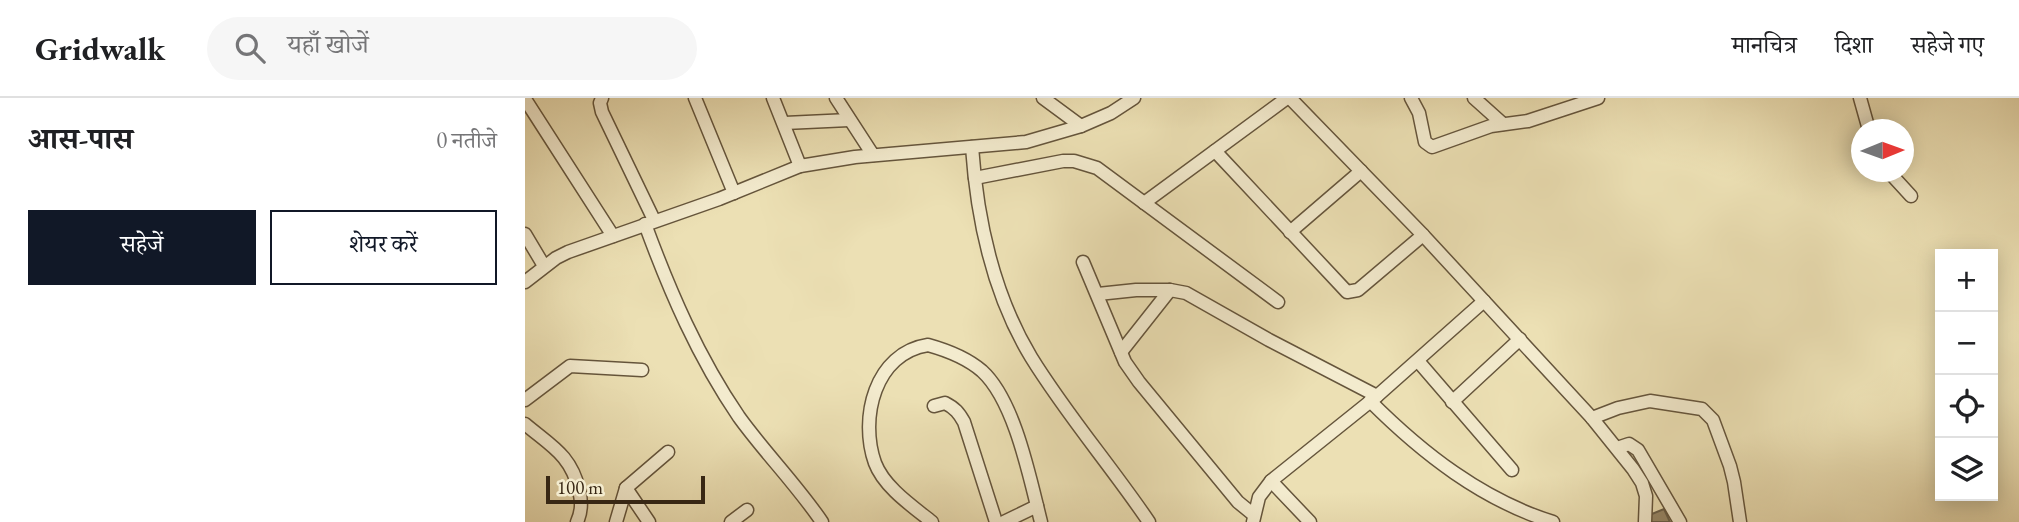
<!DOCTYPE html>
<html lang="hi">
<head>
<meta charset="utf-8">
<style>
  :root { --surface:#fff; --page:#f6f6f6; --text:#202124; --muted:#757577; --line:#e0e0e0; --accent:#111827 }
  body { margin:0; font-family:"EB Garamond","Noto Serif Devanagari",serif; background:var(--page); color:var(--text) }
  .controls { position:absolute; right:21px; bottom:21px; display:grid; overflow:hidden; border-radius:0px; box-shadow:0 4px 18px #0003 }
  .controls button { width:63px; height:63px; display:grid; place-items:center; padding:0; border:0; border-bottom:2px solid var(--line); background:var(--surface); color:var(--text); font:35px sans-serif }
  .compass { position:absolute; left:1326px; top:21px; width:63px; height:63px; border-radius:50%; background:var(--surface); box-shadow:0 4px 18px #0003; rotate:89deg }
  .scale { position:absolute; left:21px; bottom:18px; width:159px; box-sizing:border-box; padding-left:7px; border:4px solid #382714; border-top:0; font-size:19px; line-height:24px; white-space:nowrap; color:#382714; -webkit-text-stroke:5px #f3ebce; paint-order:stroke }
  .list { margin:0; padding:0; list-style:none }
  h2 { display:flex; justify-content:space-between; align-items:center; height:91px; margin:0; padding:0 28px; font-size:30px }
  h2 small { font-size:23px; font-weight:400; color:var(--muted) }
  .actions { display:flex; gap:14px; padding:21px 28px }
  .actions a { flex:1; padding:16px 0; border:2px solid var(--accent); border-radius:0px; text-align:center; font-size:24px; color:var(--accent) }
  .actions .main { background:var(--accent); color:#fff }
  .icon { flex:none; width:38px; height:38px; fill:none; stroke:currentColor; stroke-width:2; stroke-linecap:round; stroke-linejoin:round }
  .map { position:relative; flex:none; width:1494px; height:424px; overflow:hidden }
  header { display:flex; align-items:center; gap:42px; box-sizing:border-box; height:98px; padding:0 35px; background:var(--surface); border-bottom:2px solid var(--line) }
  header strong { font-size:33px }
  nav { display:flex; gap:38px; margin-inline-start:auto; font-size:24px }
  .search { width:490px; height:63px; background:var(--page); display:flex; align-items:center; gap:18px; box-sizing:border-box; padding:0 24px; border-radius:38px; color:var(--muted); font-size:26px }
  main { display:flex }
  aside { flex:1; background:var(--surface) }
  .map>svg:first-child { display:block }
  .building { fill:#968767; stroke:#695e48; stroke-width:2 }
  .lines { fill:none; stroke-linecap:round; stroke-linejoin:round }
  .street-casing { stroke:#65553c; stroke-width:15 }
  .street { stroke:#f3ebce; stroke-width:12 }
</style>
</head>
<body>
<header>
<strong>Gridwalk</strong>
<div class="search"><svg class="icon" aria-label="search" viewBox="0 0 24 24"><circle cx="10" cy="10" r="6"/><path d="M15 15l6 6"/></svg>यहाँ खोजें</div>
<nav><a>मानचित्र</a><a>दिशा</a><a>सहेजे गए</a></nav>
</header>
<main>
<aside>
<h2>आस-पास<small>0 नतीजे</small></h2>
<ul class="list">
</ul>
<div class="actions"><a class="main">सहेजें</a><a>शेयर करें</a></div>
</aside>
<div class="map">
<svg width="1494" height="424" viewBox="0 0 1494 424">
  <rect width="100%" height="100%" fill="#ece0b4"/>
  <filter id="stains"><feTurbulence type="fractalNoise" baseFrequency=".00286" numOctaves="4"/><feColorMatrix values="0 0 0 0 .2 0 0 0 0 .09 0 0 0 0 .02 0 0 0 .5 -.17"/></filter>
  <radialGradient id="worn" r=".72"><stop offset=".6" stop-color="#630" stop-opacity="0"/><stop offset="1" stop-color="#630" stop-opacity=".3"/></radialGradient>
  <path class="building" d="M 1139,411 L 1145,424 L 1116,424 L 1117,420 Z"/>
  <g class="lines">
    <defs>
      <g id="street">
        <path d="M 77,0 L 75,5 L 77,14 L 129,122"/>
        <path d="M 170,0 L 209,95"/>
        <path d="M 248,0 L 275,68"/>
        <path d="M 311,0 L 348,57"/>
        <path d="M 518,0 L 556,28"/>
        <path d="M 765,0 L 898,137 L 1067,320 L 1108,371 L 1117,385 L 1121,398 L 1120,424"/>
        <path d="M 886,0 L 894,15 L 900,44 L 907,49 L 966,28 L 1003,23 L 1073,0"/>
        <path d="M 949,0 L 978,26"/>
        <path d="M 1335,0 L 1344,32"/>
        <path d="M 0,1 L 88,138"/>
        <path d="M 260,25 L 324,22"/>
        <path d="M 447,49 C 452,121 468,196 506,259 C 541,316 586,368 624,424"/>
        <path d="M 690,53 L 822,194 L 833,192 L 898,137"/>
        <path d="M 1364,74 L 1386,98"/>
        <path d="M 450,80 L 538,63 L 549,63 L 572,70 L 753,204"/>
        <path d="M 619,105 L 762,0"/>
        <path d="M 120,126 C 145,194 173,259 214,319 C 240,355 272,387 297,424"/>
        <path d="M 765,134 L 836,73"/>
        <path d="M 0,136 L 19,168"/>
        <path d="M 558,164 L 600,264 L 614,284 L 713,404 L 729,417"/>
        <path d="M 0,184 L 31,160 L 43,154 L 194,101 L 275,68 L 330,59 L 501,44 L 556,28 L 586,15 L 609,0"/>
        <path d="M 573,196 L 611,192 L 645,192 L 661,195 L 744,242 L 852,298"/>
        <path d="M 596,254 L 645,192"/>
        <path d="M 893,263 L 987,372"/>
        <path d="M 0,302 L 45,268 L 117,272"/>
        <path d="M 845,303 C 897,355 957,402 1028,424"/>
        <path d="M 927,304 L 995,241"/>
        <path d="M 409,308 L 420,305 C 430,310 434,315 439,324 L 471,424"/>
        <path d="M 1067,320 L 1093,310 L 1125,303 L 1177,311 L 1188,322 L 1205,368 L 1209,384 L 1215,424"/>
        <path d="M 0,326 C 26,348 46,357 54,392 C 57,404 57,413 52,424"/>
        <path d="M 1092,350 L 1104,346 L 1113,352 L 1155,424"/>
        <path d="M 746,383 L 785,424"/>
        <path d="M 101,390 L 124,424"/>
        <path d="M 91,424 L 101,390 L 143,354"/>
        <path d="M 206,424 L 222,412"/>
        <path d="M 407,424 C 387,408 359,389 350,365 C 334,320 350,255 403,247 C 421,252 442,260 457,273 C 490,303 505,381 516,424"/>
        <path d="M 479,424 L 512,408"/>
        <path d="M 728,424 L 734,399 L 746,383 L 852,298 L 959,203"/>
      </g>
    </defs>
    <use href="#street" class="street-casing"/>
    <use href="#street" class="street"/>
  </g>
  <rect width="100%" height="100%" filter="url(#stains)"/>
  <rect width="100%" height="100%" fill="url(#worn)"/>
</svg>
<div class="controls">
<button>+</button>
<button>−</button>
<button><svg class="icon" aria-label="locate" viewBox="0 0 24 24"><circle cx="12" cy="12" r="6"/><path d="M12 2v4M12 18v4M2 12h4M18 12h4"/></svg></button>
<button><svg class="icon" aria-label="layers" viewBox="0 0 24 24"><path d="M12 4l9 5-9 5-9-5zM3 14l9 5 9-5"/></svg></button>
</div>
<svg class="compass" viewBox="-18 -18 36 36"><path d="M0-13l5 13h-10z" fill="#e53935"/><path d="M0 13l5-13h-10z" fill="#757577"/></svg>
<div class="scale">100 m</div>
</div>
</main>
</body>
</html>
